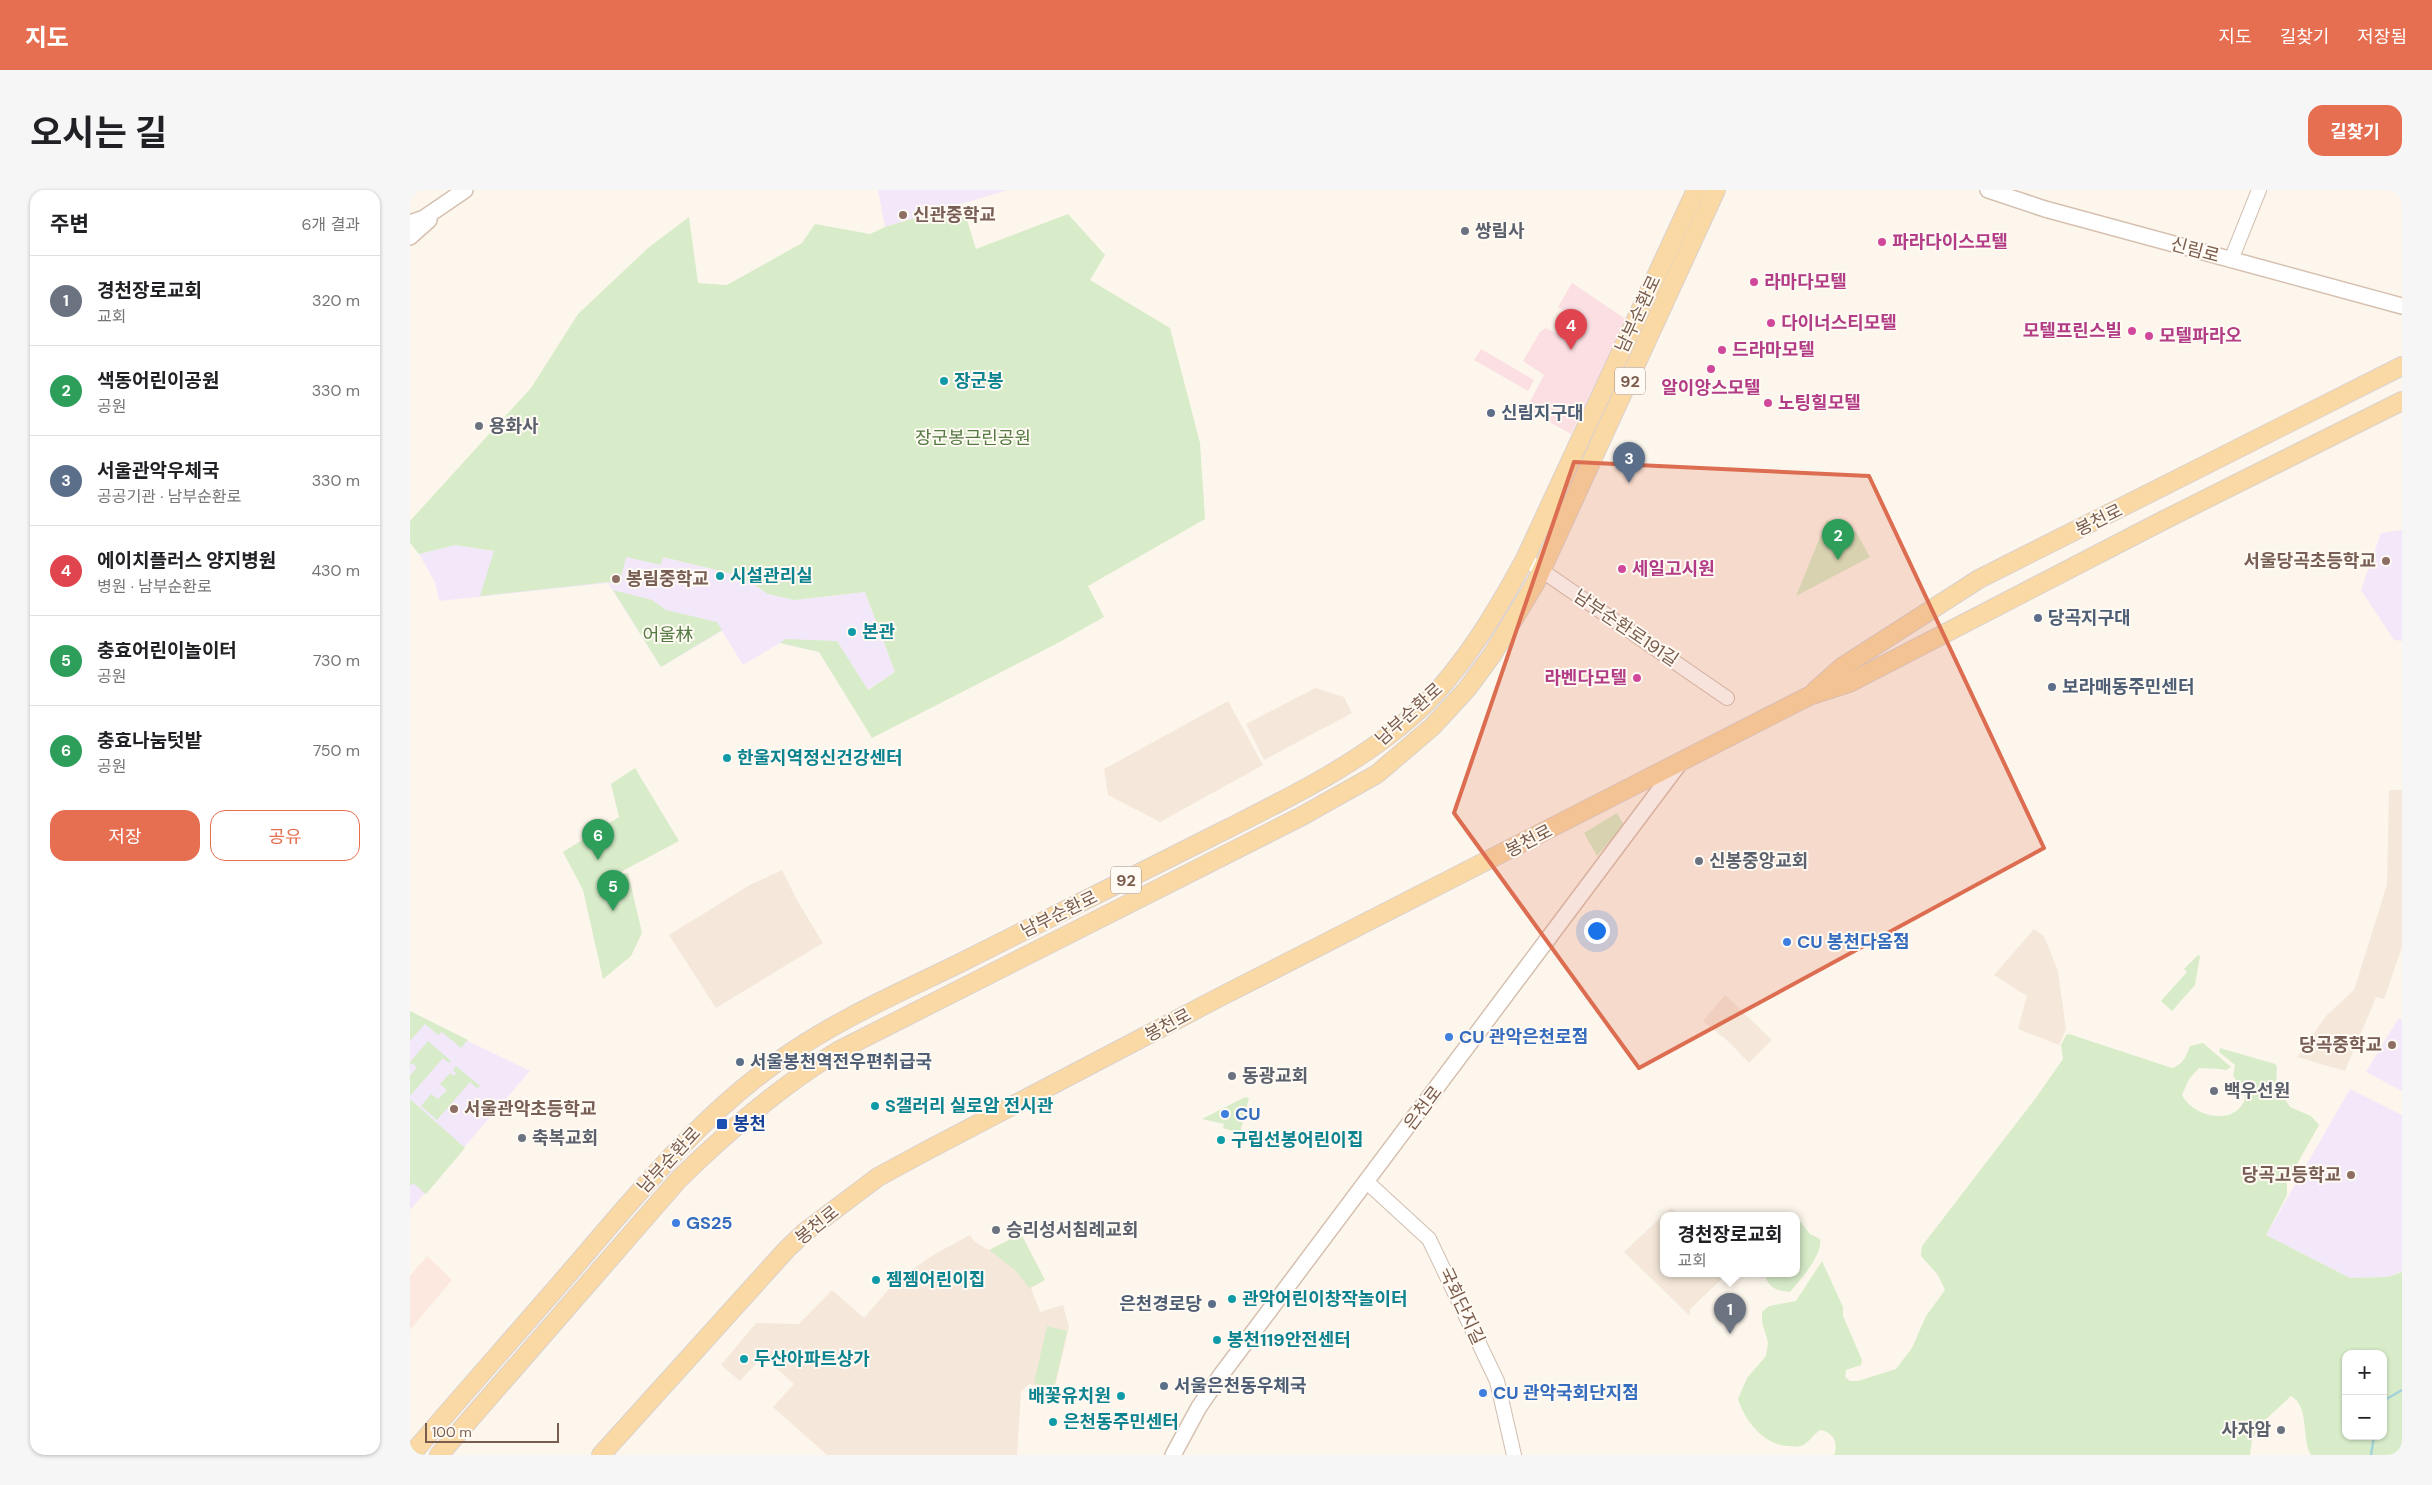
<!DOCTYPE html>
<html lang="ko">
<head>
<meta charset="utf-8">
<style>
  :root { --surface:#fff; --page:#f6f6f6; --text:#202124; --muted:#757577; --line:#e0e0e0; --accent:#e76f51 }
  body { margin:0; font-family:"DM Sans","Noto Sans KR",sans-serif; background:var(--page); color:var(--text) }
  .controls { position:absolute; right:15px; bottom:15px; display:grid; overflow:hidden; border-radius:10px; box-shadow:0 1px 4px #0004 }
  .controls button { width:45px; height:45px; display:grid; place-items:center; padding:0; border:0; border-bottom:1px solid var(--line); background:var(--surface); color:var(--text); font:25px sans-serif }
  .scale { position:absolute; left:15px; bottom:12px; width:134px; box-sizing:border-box; padding-left:5px; border:2px solid #7a5c4d; border-top:0; font-size:14px; line-height:18px; white-space:nowrap; color:#7a5c4d; -webkit-text-stroke:4px #fffaf3; paint-order:stroke }
  .you { position:absolute; left:1186px; top:740px; width:18px; height:18px; margin:-12px; border:4px solid #fff; border-radius:50%; background:#1a73e8; box-shadow:0 0 0 8px #1a73e833 }
  .badge { display:grid; place-items:center; width:32px; height:32px; border-radius:50%; background:var(--accent); color:#fff; font-size:16px; font-weight:700 }
  .pin { position:absolute; translate:-50% -41px; filter:drop-shadow(0 1px 2px #0008) }
  .pin::after { content:''; position:absolute; top:26px; width:18px; height:15px; background:inherit; clip-path:polygon(0 0,100% 0,50% 100%) }
  .popup { position:absolute; left:1250px; top:1022px; width:140px; height:65px; box-sizing:border-box; display:grid; place-content:center; border-radius:10px; background:var(--surface); filter:drop-shadow(0 1px 4px #0005); font-size:16px; white-space:nowrap; color:var(--muted) }
  .popup b { font-size:19px; color:var(--text) }
  .popup::after { content:''; position:absolute; left:50%; top:100%; margin-left:-10px; border:10px solid transparent; border-top-color:var(--surface) }
  .list { margin:0; padding:0; list-style:none }
  h2 { display:flex; justify-content:space-between; align-items:center; height:65px; margin:0; padding:0 20px; font-size:21px }
  h2 small { font-size:16px; font-weight:400; color:var(--muted) }
  .list li { display:grid; grid-template-columns:32px 1fr auto; gap:15px; align-items:center; box-sizing:border-box; height:90px; padding:0 20px; border-top:1px solid var(--line) }
  .list b { display:block; font-size:19px; white-space:nowrap }
  .list p { margin:0; font-size:16px; white-space:nowrap; color:var(--muted) }
  .list em { font-size:16px; font-style:normal; color:var(--muted) }
  .actions { display:flex; gap:10px; padding:15px 20px }
  .actions a { flex:1; padding:11px 0; border:1px solid var(--accent); border-radius:15px; text-align:center; font-size:18px; color:var(--accent) }
  .actions .main { background:var(--accent); color:#fff }
  .map { position:relative; flex:none; width:1992px; height:1265px; overflow:hidden; border-radius:15px }
  header { display:flex; align-items:center; gap:30px; box-sizing:border-box; height:70px; padding:0 25px; background:var(--accent); color:#fff }
  header strong { font-size:24px }
  nav { display:flex; gap:28px; margin-inline-start:auto; font-size:18px }
  .intro { display:flex; align-items:center; justify-content:space-between; box-sizing:border-box; height:120px; padding:0 30px }
  h1 { margin:0; font-size:35px }
  .button { padding:12px 22px; border-radius:15px; background:var(--accent); color:#fff; font-size:18px; font-weight:700 }
  main { display:flex; gap:30px; padding:0 30px }
  aside { flex:1; background:var(--surface); border-radius:15px; box-shadow:0 1px 4px #0004 }
  .map>svg:first-child { display:block }
  .residential { fill:#f5e8da }
  .commercial { fill:#fde8e0 }
  .education { fill:#f3e8fa }
  .medical { fill:#fbdfe3 }
  .green { fill:#d8ecc9; fill-rule:evenodd }
  .lines { fill:none; stroke-linecap:round; stroke-linejoin:round }
  .stream { stroke:#a5d3da; stroke-width:2.5 }
  .tertiary-casing { stroke:#d1beb0; stroke-width:16 }
  .secondary-casing { stroke:#d6c0b0; stroke-width:18 }
  .primary-casing { stroke:#dad1cd; stroke-width:20 }
  .tertiary { stroke:#fff; stroke-width:14 }
  .secondary { stroke:#fff; stroke-width:15 }
  .primary { stroke:#fbd9a5; stroke-width:18 }
  .marked { fill:#dc6d51; fill-opacity:0.2; stroke:#dc6d51; stroke-width:4; stroke-linejoin:round }
  .education-dot { fill:#8d6e63; stroke:#fffaf3; stroke-width:2 }
  .worship-dot { fill:#6b7280; stroke:#fffaf3; stroke-width:2 }
  .hotel-dot { fill:#d1479c; stroke:#fffaf3; stroke-width:2 }
  .culture-dot { fill:#0f9aa8; stroke:#fffaf3; stroke-width:2 }
  .service-dot { fill:#5c6f8a; stroke:#fffaf3; stroke-width:2 }
  .shop-dot { fill:#3f7fe0; stroke:#fffaf3; stroke-width:2 }
  .transit-dot { fill:#1a4fb4; stroke:#fffaf3; stroke-width:2 }
  .labels { text-anchor:middle; dominant-baseline:central; stroke-width:4; stroke-linejoin:round; paint-order:stroke }
  .shield { fill:#fffaf3; stroke:#a28b7f; stroke-width:1 }
  .shield-label { font-size:16px; font-weight:bold; fill:#7a5c4d }
  .education-label { font-size:18px; font-weight:bold; fill:#785e54; stroke:#fffaf3; text-anchor:start }
  .worship-label { font-size:18px; font-weight:bold; fill:#5b616d; stroke:#fffaf3; text-anchor:start }
  .hotel-label { font-size:18px; font-weight:bold; fill:#b23c85; stroke:#fffaf3; text-anchor:start }
  .street-label { font-size:18px; fill:#7a5c4d; stroke:#fffaf3 }
  .culture-label { font-size:18px; font-weight:bold; fill:#0d838f; stroke:#fffaf3; text-anchor:start }
  .service-label { font-size:18px; font-weight:bold; fill:#4e5e75; stroke:#fffaf3; text-anchor:start }
  .park-label { font-size:18px; fill:#537a41; stroke:#fffaf3 }
  .shop-label { font-size:18px; font-weight:bold; fill:#366cbe; stroke:#fffaf3; text-anchor:start }
  .transit-label { font-size:18px; font-weight:bold; fill:#164399; stroke:#fffaf3; text-anchor:start }
</style>
</head>
<body>
<header>
<strong>지도</strong>
<nav><a>지도</a><a>길찾기</a><a>저장됨</a></nav>
</header>
<div class="intro"><h1>오시는 길</h1><a class="button">길찾기</a></div>
<main>
<aside>
<h2>주변<small>6개 결과</small></h2>
<ul class="list">
<li><span class="badge" style="background:#6b7280">1</span><div><b>경천장로교회</b><p>교회</p></div><em>320 m</em></li>
<li><span class="badge" style="background:#2e9e5b">2</span><div><b>색동어린이공원</b><p>공원</p></div><em>330 m</em></li>
<li><span class="badge" style="background:#5c6f8a">3</span><div><b>서울관악우체국</b><p>공공기관 · 남부순환로</p></div><em>330 m</em></li>
<li><span class="badge" style="background:#e0444e">4</span><div><b>에이치플러스 양지병원</b><p>병원 · 남부순환로</p></div><em>430 m</em></li>
<li><span class="badge" style="background:#2e9e5b">5</span><div><b>충효어린이놀이터</b><p>공원</p></div><em>730 m</em></li>
<li><span class="badge" style="background:#2e9e5b">6</span><div><b>충효나눔텃밭</b><p>공원</p></div><em>750 m</em></li>
</ul>
<div class="actions"><a class="main">저장</a><a>공유</a></div>
</aside>
<div class="map">
<svg width="1992" height="1265" viewBox="0 0 1992 1265">
  <rect width="100%" height="100%" fill="#fdf6ec"/>
  <g class="residential">
    <path d="M 905,498 L 934,507 L 942,523 L 854,570 L 836,534 Z"/>
    <path d="M 818,511 L 853,575 L 750,632 L 698,605 L 694,579 Z"/>
    <path d="M 1979,600 L 1992,600 L 1992,757 L 1974,809 L 1966,807 L 1935,881 L 1887,867 L 1916,826 L 1944,800 L 1977,695 Z"/>
    <path d="M 372,680 L 388,712 L 413,753 L 306,818 L 259,745 L 338,696 Z"/>
    <path d="M 1624,739 L 1634,746 L 1648,781 L 1656,839 L 1649,855 L 1608,839 L 1617,806 L 1584,785 Z"/>
    <path d="M 1315,805 L 1362,850 L 1339,873 L 1319,852 L 1293,831 Z"/>
    <path d="M 1261,1018 L 1269,1025 L 1254,1025 L 1254,1083 L 1318,1083 L 1280,1119 L 1280,1126 L 1214,1062 Z"/>
    <path d="M 611,1044 L 635,1090 L 621,1098 L 630,1122 L 653,1115 L 659,1137 L 644,1200 L 619,1194 L 611,1202 L 607,1265 L 417,1265 L 363,1217 L 384,1194 L 353,1166 L 330,1191 L 311,1175 L 346,1133 L 389,1134 L 422,1100 L 454,1128 L 485,1092 L 523,1065 L 560,1045 L 565,1052 L 579,1060 Z"/>
  </g>
  <path class="commercial" d="M 17,1066 L 42,1090 L 0,1140 L 0,1086 Z"/>
  <g class="education">
    <path d="M 468,0 L 598,0 L 475,37 Z"/>
    <path d="M 1992,340 L 1992,451 L 1984,450 L 1951,400 L 1971,343 Z"/>
    <path d="M 45,355 L 84,361 L 253,367 L 331,386 L 358,404 L 384,410 L 455,402 L 485,482 L 457,500 L 427,451 L 409,462 L 370,453 L 333,475 L 312,441 L 251,477 L 198,393 L 29,411 L 25,392 L 9,364 Z"/>
    <path d="M 0,823 L 120,881 L 0,1020 Z"/>
    <path d="M 1988,829 L 1992,829 L 1992,901 L 1956,882 Z"/>
    <path d="M 1940,899 L 1992,925 L 1992,1081 L 1978,1087 L 1940,1088 L 1856,1045 Z"/>
  </g>
  <g class="medical">
    <path d="M 1162,93 L 1217,130 L 1161,244 L 1116,219 L 1134,185 L 1113,171 L 1130,142 L 1136,138 L 1155,148 L 1165,132 L 1164,127 L 1148,117 Z"/>
    <path d="M 1071,159 L 1124,190 L 1118,201 L 1064,170 Z"/>
  </g>
  <g class="green">
    <path d="M 552,14 L 566,59 L 658,24 L 695,65 L 680,90 L 760,138 L 790,253 L 795,329 L 678,396 L 694,427 L 646,454 L 462,548 L 409,462 L 370,453 L 376,449 L 427,451 L 458,500 L 485,482 L 455,402 L 384,410 L 358,404 L 331,386 L 253,367 L 251,375 L 216,367 L 209,395 L 198,392 L 70,406 L 84,361 L 45,355 L 9,364 L 0,353 L 0,331 L 121,198 L 168,124 L 238,58 L 279,27 L 288,93 L 317,95 L 392,53 L 405,34 L 460,44 L 475,37 Z"/>
    <path d="M 1417,330 L 1446,342 L 1460,367 L 1386,406 Z"/>
    <path d="M 203,400 L 242,410 L 256,420 L 307,432 L 312,440 L 251,477 Z"/>
    <path d="M 225,578 L 269,651 L 203,686 L 218,683 L 232,743 L 221,766 L 193,789 L 173,700 L 153,662 L 209,627 L 201,594 Z"/>
    <path d="M 1207,623 L 1214,635 L 1187,666 L 1174,643 Z"/>
    <path d="M 1788,765 L 1790,766 L 1785,795 L 1762,821 L 1751,811 L 1777,782 L 1774,779 Z"/>
    <path d="M 0,821 L 58,850 L 51,858 L 32,842 L 28,845 L 15,834 L 0,851 Z"/>
    <path d="M 1659,844 L 1762,878 C 1774,874 1776,866 1780,856 L 1793,853 L 1821,877 L 1816,880 C 1807,878 1799,879 1789,878 L 1779,889 L 1772,905 C 1783,927 1825,937 1835,909 L 1832,897 L 1823,886 L 1825,875 L 1809,862 L 1810,858 L 1865,874 L 1867,877 L 1866,895 L 1880,917 L 1901,926 L 1909,935 L 1877,992 L 1877,1005 L 1856,1045 L 1940,1088 L 1978,1087 L 1992,1082 L 1992,1260 L 1982,1265 L 1901,1265 C 1891,1249 1900,1216 1881,1206 L 1854,1231 L 1842,1249 L 1840,1265 L 1424,1265 C 1429,1253 1423,1242 1410,1240 C 1404,1244 1398,1253 1393,1255 C 1388,1258 1382,1256 1377,1256 C 1353,1254 1335,1231 1328,1209 L 1337,1188 L 1356,1166 L 1358,1152 L 1352,1132 L 1352,1122 L 1359,1116 L 1386,1111 L 1412,1071 L 1433,1117 L 1433,1126 L 1452,1170 L 1451,1175 L 1436,1180 L 1435,1187 L 1440,1191 L 1448,1191 L 1486,1179 L 1502,1158 L 1516,1126 L 1535,1100 L 1528,1085 L 1511,1066 L 1512,1056 L 1625,909 L 1653,869 L 1651,855 L 1656,845 ZM 1936,1164 L 1973,1164 L 1973,1246 L 1936,1246 Z"/>
    <path d="M 18,851 L 41,871 L 39,873 L 33,868 L 0,906 L 0,886 L 7,877 L 2,873 L 0,875 L 0,872 Z"/>
    <path d="M 46,876 L 70,896 L 67,898 L 60,892 L 27,930 L 11,916 L 21,904 L 28,909 L 37,900 L 30,894 L 40,883 L 44,886 L 46,883 L 43,880 Z"/>
    <path d="M 835,907 L 839,908 L 830,943 L 813,938 L 814,934 L 792,929 Z"/>
    <path d="M 0,909 L 55,958 L 16,1004 L 3,993 L 0,996 Z"/>
    <path d="M 1386,1026 L 1400,1044 L 1410,1049 C 1413,1065 1390,1090 1380,1102 C 1366,1101 1357,1097 1355,1083 L 1386,1083 Z"/>
    <path d="M 611,1044 L 635,1090 L 619,1098 L 605,1080 L 579,1060 Z"/>
    <path d="M 637,1136 L 657,1141 L 644,1198 L 624,1193 Z"/>
  </g>
  <g class="lines">
    <g class="stream">
      <path d="M 1973,1211 L 1992,1200"/>
      <path d="M 1961,1265 L 1964,1246"/>
    </g>
    <defs>
      <g id="tertiary">
        <path d="M 1821,70 L 1849,0"/>
        <path d="M 1115,369 L 1317,508"/>
        <path d="M 958,993 L 1019,1049 L 1087,1191 L 1104,1265"/>
      </g>
      <g id="secondary">
        <path d="M 1578,0 L 1635,19 L 1992,116"/>
        <path d="M 0,33 L 14,28 L 55,0"/>
        <path d="M 0,47 L 19,30"/>
        <path d="M 763,1265 L 789,1217 L 811,1185 L 1269,574"/>
      </g>
      <g id="primary">
        <path d="M 1405,501 L 1432,477 L 1569,389 L 1992,176"/>
        <path d="M 1,1265 C 60,1196 120,1129 179,1060 C 237,992 296,922 370,870 C 426,830 489,803 550,773 C 640,728 729,683 819,638 C 882,606 946,575 1000,528 C 1049,485 1084,426 1115,369 L 1286,0"/>
        <path d="M 29,1265 L 269,989 C 318,941 369,897 428,861 L 892,626 L 967,584 L 1022,537 L 1057,499 L 1082,465 L 1126,392 L 1306,0"/>
        <path d="M 191,1265 L 377,1059 L 395,1042 L 468,987 L 516,961 L 808,808 L 1399,506 L 1439,493 L 1756,329 L 1992,211"/>
      </g>
    </defs>
    <use href="#tertiary" class="tertiary-casing"/>
    <use href="#secondary" class="secondary-casing"/>
    <use href="#primary" class="primary-casing"/>
    <use href="#tertiary" class="tertiary"/>
    <use href="#secondary" class="secondary"/>
    <use href="#primary" class="primary"/>
  </g>
  <path class="marked" d="M 1164,272 L 1459,286 L 1634,658 L 1229,878 L 1044,623 Z"/>
  <g class="education-dot">
    <circle cx="493" cy="25" r="5"/>
    <circle cx="1976" cy="371" r="5"/>
    <circle cx="206" cy="389" r="5"/>
    <circle cx="1982" cy="855" r="5"/>
    <circle cx="44" cy="919" r="5"/>
    <circle cx="1941" cy="985" r="5"/>
  </g>
  <g class="worship-dot">
    <circle cx="1055" cy="41" r="5"/>
    <circle cx="69" cy="236" r="5"/>
    <circle cx="1289" cy="671" r="5"/>
    <circle cx="822" cy="886" r="5"/>
    <circle cx="1804" cy="901" r="5"/>
    <circle cx="112" cy="948" r="5"/>
    <circle cx="586" cy="1040" r="5"/>
    <circle cx="1871" cy="1240" r="5"/>
  </g>
  <g class="hotel-dot">
    <circle cx="1472" cy="52" r="5"/>
    <circle cx="1344" cy="92" r="5"/>
    <circle cx="1361" cy="133" r="5"/>
    <circle cx="1722" cy="141" r="5"/>
    <circle cx="1739" cy="146" r="5"/>
    <circle cx="1312" cy="160" r="5"/>
    <circle cx="1301" cy="179" r="5"/>
    <circle cx="1358" cy="213" r="5"/>
    <circle cx="1212" cy="379" r="5"/>
    <circle cx="1227" cy="488" r="5"/>
  </g>
  <g class="culture-dot">
    <circle cx="534" cy="191" r="5"/>
    <circle cx="310" cy="386" r="5"/>
    <circle cx="442" cy="442" r="5"/>
    <circle cx="317" cy="568" r="5"/>
    <circle cx="465" cy="916" r="5"/>
    <circle cx="811" cy="950" r="5"/>
    <circle cx="466" cy="1090" r="5"/>
    <circle cx="822" cy="1109" r="5"/>
    <circle cx="807" cy="1150" r="5"/>
    <circle cx="334" cy="1169" r="5"/>
    <circle cx="711" cy="1206" r="5"/>
    <circle cx="643" cy="1232" r="5"/>
  </g>
  <g class="service-dot">
    <circle cx="1081" cy="223" r="5"/>
    <circle cx="1628" cy="428" r="5"/>
    <circle cx="1642" cy="497" r="5"/>
    <circle cx="330" cy="872" r="5"/>
    <circle cx="802" cy="1114" r="5"/>
    <circle cx="754" cy="1196" r="5"/>
  </g>
  <g class="shop-dot">
    <circle cx="1377" cy="752" r="5"/>
    <circle cx="1039" cy="847" r="5"/>
    <circle cx="815" cy="924" r="5"/>
    <circle cx="266" cy="1033" r="5"/>
    <circle cx="1073" cy="1203" r="5"/>
  </g>
  <rect class="transit-dot" x="306" y="928" width="12" height="12" rx="2.5"/>
  <g class="labels">
    <g class="shield">
      <rect x="1205" y="177.5" width="30" height="27" rx="4"/>
      <rect x="701" y="676.5" width="30" height="27" rx="4"/>
    </g>
    <g class="shield-label">
      <text x="1220" y="191">92</text>
      <text x="716" y="690">92</text>
    </g>
    <g class="education-label">
      <text x="503" y="25">신관중학교</text>
      <text x="1966" y="371" text-anchor="end">서울당곡초등학교</text>
      <text x="216" y="389">봉림중학교</text>
      <text x="1972" y="855" text-anchor="end">당곡중학교</text>
      <text x="54" y="919">서울관악초등학교</text>
      <text x="1931" y="985" text-anchor="end">당곡고등학교</text>
    </g>
    <g class="worship-label">
      <text x="1065" y="41">쌍림사</text>
      <text x="79" y="236">용화사</text>
      <text x="1299" y="671">신봉중앙교회</text>
      <text x="832" y="886">동광교회</text>
      <text x="1814" y="901">백우선원</text>
      <text x="122" y="948">축복교회</text>
      <text x="596" y="1040">승리성서침례교회</text>
      <text x="1861" y="1240" text-anchor="end">사자암</text>
    </g>
    <g class="hotel-label">
      <text x="1482" y="52">파라다이스모텔</text>
      <text x="1354" y="92">라마다모텔</text>
      <text x="1371" y="133">다이너스티모텔</text>
      <text x="1712" y="141" text-anchor="end">모텔프린스빌</text>
      <text x="1749" y="146">모텔파라오</text>
      <text x="1322" y="160">드라마모텔</text>
      <text x="1301" y="198" text-anchor="middle">알이앙스모텔</text>
      <text x="1368" y="213">노팅힐모텔</text>
      <text x="1222" y="379">세일고시원</text>
      <text x="1217" y="488" text-anchor="end">라벤다모텔</text>
    </g>
    <g class="street-label">
      <text transform="translate(1785 60) rotate(15)">신림로</text>
      <text transform="translate(1228 124) rotate(-65)">남부순환로</text>
      <text transform="translate(1689 330) rotate(-26)">봉천로</text>
      <text transform="translate(1216 438) rotate(34)">남부순환로191길</text>
      <text transform="translate(999 524) rotate(-42)">남부순환로</text>
      <text transform="translate(1119 651) rotate(-27)">봉천로</text>
      <text transform="translate(649 724) rotate(-26)">남부순환로</text>
      <text transform="translate(758 835) rotate(-28)">봉천로</text>
      <text transform="translate(1013 918) rotate(-53)">은천로</text>
      <text transform="translate(259 970) rotate(-47)">남부순환로</text>
      <text transform="translate(407 1035) rotate(-39)">봉천로</text>
      <text transform="translate(1052 1116) rotate(65)">국회단지길</text>
    </g>
    <g class="culture-label">
      <text x="544" y="191">장군봉</text>
      <text x="320" y="386">시설관리실</text>
      <text x="452" y="442">본관</text>
      <text x="327" y="568">한울지역정신건강센터</text>
      <text x="475" y="916">S갤러리 실로암 전시관</text>
      <text x="821" y="950">구립선봉어린이집</text>
      <text x="476" y="1090">젬젬어린이집</text>
      <text x="832" y="1109">관악어린이창작놀이터</text>
      <text x="817" y="1150">봉천119안전센터</text>
      <text x="344" y="1169">두산아파트상가</text>
      <text x="701" y="1206" text-anchor="end">배꽃유치원</text>
      <text x="653" y="1232">은천동주민센터</text>
    </g>
    <g class="service-label">
      <text x="1091" y="223">신림지구대</text>
      <text x="1638" y="428">당곡지구대</text>
      <text x="1652" y="497">보라매동주민센터</text>
      <text x="340" y="872">서울봉천역전우편취급국</text>
      <text x="792" y="1114" text-anchor="end">은천경로당</text>
      <text x="764" y="1196">서울은천동우체국</text>
    </g>
    <g class="park-label">
      <text x="563" y="248">장군봉근린공원</text>
      <text x="258" y="445">어울林</text>
    </g>
    <g class="shop-label">
      <text x="1387" y="752">CU 봉천다옴점</text>
      <text x="1049" y="847">CU 관악은천로점</text>
      <text x="825" y="924">CU</text>
      <text x="276" y="1033">GS25</text>
      <text x="1083" y="1203">CU 관악국회단지점</text>
    </g>
    <g class="transit-label">
      <text x="323" y="934">봉천</text>
    </g>
  </g>
</svg>
<div class="controls">
<button>+</button>
<button>−</button>
</div>
<div class="scale">100 m</div>
<div class="you"></div>
<div class="pin badge" style="left:1320px;top:1144px;background:#6b7280">1</div>
<div class="popup"><b>경천장로교회</b>교회</div>
<div class="pin badge" style="left:1428px;top:370px;background:#2e9e5b">2</div>
<div class="pin badge" style="left:1219px;top:293px;background:#5c6f8a">3</div>
<div class="pin badge" style="left:1161px;top:160px;background:#e0444e">4</div>
<div class="pin badge" style="left:203px;top:721px;background:#2e9e5b">5</div>
<div class="pin badge" style="left:188px;top:670px;background:#2e9e5b">6</div>
</div>
</main>
</body>
</html>
